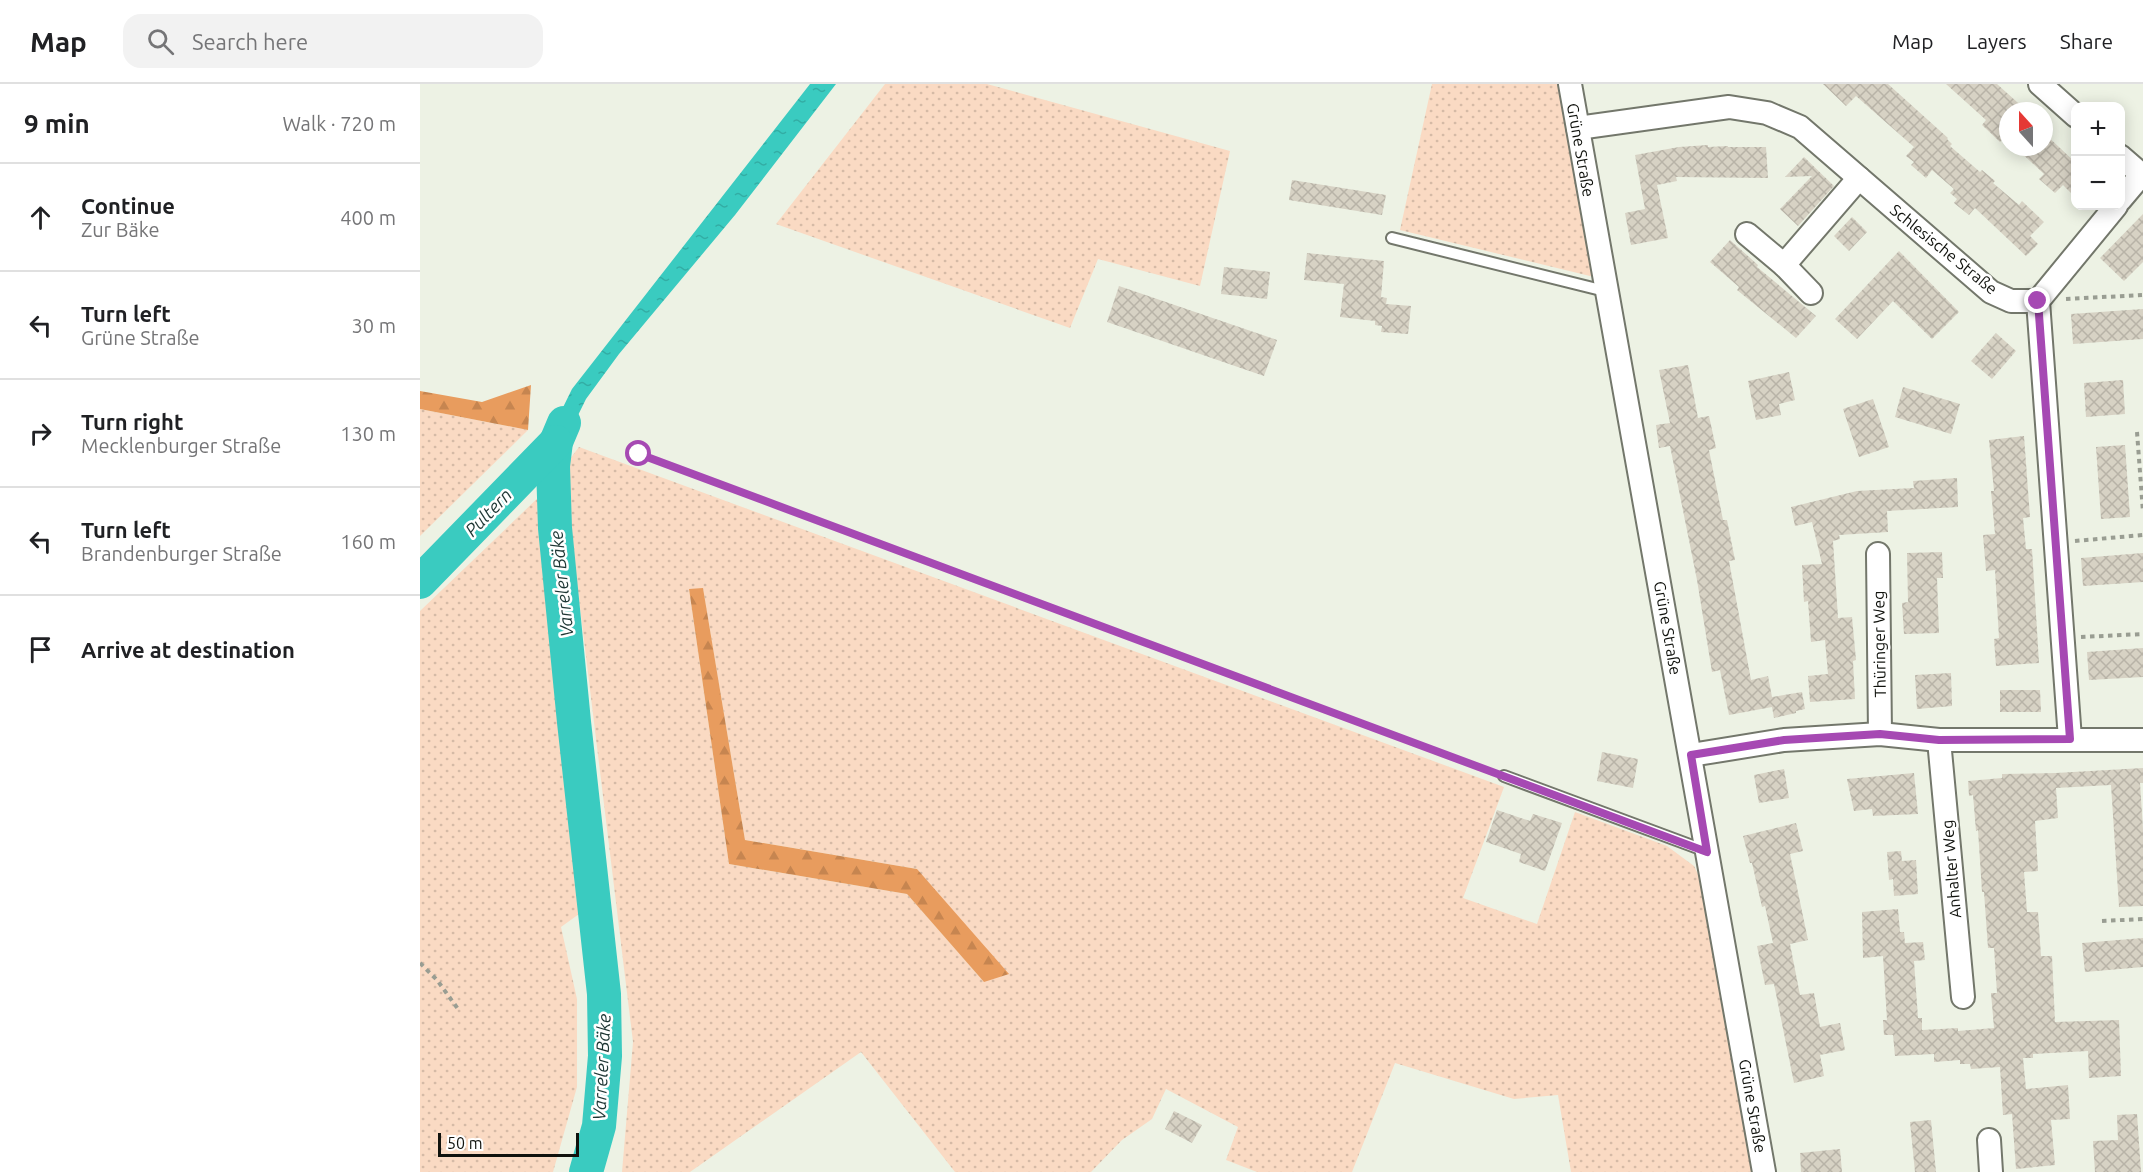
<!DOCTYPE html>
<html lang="en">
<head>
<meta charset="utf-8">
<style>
  :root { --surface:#fff; --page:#f2f2f2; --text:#202124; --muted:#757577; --line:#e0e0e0 }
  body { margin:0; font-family:Ubuntu,sans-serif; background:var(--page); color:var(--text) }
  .controls { position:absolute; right:18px; top:18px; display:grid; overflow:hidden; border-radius:12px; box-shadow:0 3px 15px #0003 }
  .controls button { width:54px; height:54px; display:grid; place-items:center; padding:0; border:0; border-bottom:2px solid var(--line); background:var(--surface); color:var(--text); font:30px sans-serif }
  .compass { position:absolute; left:1579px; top:18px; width:54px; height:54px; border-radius:50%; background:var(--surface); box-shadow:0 3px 15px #0003; rotate:339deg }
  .scale { position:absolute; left:18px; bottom:15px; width:141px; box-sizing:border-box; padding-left:6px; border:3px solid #10120d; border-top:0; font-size:16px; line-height:21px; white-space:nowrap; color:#10120d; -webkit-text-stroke:4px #fff; paint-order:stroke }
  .stop { position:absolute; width:18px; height:18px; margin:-14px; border:4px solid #a649b3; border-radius:50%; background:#fff }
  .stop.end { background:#a649b3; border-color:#fff; box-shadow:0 2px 6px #0008 }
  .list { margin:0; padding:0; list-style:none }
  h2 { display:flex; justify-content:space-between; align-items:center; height:78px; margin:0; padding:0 24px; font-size:26px }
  h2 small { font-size:20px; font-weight:400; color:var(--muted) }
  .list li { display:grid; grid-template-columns:39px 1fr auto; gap:18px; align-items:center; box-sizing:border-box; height:108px; padding:0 24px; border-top:2px solid var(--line) }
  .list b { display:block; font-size:22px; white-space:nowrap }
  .list p { margin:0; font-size:20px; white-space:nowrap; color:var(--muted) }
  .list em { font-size:20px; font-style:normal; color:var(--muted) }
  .icon { flex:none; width:33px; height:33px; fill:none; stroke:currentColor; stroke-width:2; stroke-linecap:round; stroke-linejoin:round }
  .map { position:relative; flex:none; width:1723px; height:1088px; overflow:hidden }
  header { display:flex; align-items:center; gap:36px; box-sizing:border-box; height:84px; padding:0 30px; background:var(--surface); border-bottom:2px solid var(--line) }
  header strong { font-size:28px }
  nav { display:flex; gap:33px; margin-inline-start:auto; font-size:21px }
  .search { width:420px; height:54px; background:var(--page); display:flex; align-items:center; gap:15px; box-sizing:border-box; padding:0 21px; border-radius:18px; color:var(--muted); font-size:22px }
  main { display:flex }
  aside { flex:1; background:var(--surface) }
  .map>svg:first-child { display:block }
  .grass { fill:url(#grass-dots); fill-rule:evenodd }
  .forest { fill:url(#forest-firs) }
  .water { fill:url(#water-ripples) }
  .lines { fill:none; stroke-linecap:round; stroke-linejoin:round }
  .river { stroke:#3acbc0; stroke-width:34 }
  .building { fill:url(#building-cross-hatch) }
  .service-casing { stroke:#73776b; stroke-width:14 }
  .minor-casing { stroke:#73776b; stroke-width:26 }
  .path { stroke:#999d92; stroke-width:4; stroke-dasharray:4.5 4.5; stroke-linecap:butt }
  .service { stroke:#fff; stroke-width:10 }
  .minor { stroke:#fff; stroke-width:22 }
  .route { stroke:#a649b3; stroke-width:8 }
  .labels { text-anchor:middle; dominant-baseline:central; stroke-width:5; stroke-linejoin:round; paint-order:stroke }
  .street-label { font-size:16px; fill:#10120d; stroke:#fff }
  .water-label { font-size:18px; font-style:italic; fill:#1e3634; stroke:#fff }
</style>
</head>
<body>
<header>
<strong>Map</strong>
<div class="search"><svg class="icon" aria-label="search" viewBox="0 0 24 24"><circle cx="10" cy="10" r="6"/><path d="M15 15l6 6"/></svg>Search here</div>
<nav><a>Map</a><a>Layers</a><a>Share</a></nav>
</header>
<main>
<aside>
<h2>9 min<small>Walk · 720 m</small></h2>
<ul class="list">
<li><svg class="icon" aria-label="ahead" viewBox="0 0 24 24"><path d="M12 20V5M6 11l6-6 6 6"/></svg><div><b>Continue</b><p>Zur Bäke</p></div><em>400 m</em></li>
<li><svg class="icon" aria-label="left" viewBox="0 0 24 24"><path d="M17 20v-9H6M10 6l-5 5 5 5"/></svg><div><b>Turn left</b><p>Grüne Straße</p></div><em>30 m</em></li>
<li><svg class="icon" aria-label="right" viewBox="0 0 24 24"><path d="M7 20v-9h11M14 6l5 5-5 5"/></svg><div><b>Turn right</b><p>Mecklenburger Straße</p></div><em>130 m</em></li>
<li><svg class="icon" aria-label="left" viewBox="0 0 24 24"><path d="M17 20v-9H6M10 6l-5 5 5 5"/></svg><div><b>Turn left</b><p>Brandenburger Straße</p></div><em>160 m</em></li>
<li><svg class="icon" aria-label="arrive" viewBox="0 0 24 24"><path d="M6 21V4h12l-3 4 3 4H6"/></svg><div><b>Arrive at destination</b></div></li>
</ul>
</aside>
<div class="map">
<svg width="1723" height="1088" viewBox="0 0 1723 1088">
  <defs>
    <pattern id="grass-dots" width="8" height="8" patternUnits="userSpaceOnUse" patternTransform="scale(1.5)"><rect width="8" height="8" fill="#fadac3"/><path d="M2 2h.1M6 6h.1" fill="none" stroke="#d5baa6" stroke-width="1.8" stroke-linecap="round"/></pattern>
    <pattern id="forest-firs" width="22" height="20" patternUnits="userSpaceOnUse" patternTransform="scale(1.5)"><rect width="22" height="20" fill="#e89c5e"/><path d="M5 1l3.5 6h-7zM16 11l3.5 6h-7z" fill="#c68550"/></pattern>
    <pattern id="water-ripples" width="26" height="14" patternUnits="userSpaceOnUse" patternTransform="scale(1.5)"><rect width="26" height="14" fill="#3acbc0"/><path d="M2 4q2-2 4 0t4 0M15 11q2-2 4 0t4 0" fill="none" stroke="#32ada4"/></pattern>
    <pattern id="building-cross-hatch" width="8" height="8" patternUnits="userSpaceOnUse" patternTransform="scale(1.5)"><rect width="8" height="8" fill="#d7d2c4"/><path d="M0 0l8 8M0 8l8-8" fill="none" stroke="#b8b3a7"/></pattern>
  </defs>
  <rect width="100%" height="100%" fill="#edf2e4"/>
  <g class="grass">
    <path d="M 465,0 L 567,0 L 810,67 L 780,202 L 678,175 L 650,244 L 356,140 Z"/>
    <path d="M 1012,0 L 1139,0 L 1174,193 L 980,146 Z"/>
    <path d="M 0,325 L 108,346 L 0,452 Z"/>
    <path d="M 159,363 L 1084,703 L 1043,814 L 1117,840 L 1155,728 L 1247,762 L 1274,782 L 1283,800 L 1334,1088 L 1151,1088 L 1138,1011 L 1094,1015 L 975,979 L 932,1088 L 837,1088 L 806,1076 L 818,1043 L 746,1005 L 732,1035 L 702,1056 L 671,1088 L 535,1088 L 441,968 L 270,1088 L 202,1088 L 213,958 L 143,384 ZM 269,505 L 283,505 L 325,756 L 497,785 L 564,898 L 487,810 L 309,780 Z"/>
    <path d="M 123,409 L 166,825 L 141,843 L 157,915 L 157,1003 L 133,1088 L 0,1088 L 0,527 Z"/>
  </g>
  <g class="forest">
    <path d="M 111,301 L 108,346 L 0,325 L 0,307 L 62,318 Z"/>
    <path d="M 283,504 L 325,756 L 497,785 L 589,890 L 564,898 L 487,810 L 309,780 L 269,505 Z"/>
  </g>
  <path class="water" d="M 390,0 L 416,0 L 315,131 L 199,270 L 166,315 L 133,382 L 127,356 L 152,305 Z"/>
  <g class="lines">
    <g class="river">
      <path d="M 144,339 L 136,358 L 133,382 L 135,444 L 154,638 L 184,910 L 185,972 L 179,1042 L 166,1088"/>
      <path d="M 0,498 L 136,358"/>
    </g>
  </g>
  <g class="building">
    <path d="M 1403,0 L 1468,0 L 1528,54 L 1527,55 L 1532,60 L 1530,62 L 1560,88 L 1562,86 L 1575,97 L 1573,99 L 1599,121 L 1602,117 L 1624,138 L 1610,152 L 1618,160 L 1606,172 L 1555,124 L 1549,131 L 1534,119 L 1537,115 L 1530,109 L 1534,105 L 1512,86 L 1506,94 L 1491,81 L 1494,78 L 1486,72 L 1494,63 L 1436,12 L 1426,22 Z"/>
    <path d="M 1526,0 L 1577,0 L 1607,27 L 1588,27 L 1588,49 L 1580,58 L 1562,41 L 1566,36 Z"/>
    <path d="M 1624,49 L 1656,79 L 1656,114 L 1643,101 L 1635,109 L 1619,95 L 1624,90 L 1595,63 L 1624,63 Z"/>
    <path d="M 1288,61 L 1288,63 L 1308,62 L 1308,63 L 1346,63 L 1348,94 L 1256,93 L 1257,97 L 1237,101 L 1248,154 L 1211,161 L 1205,129 L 1225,125 L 1215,71 L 1259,63 Z"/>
    <path d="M 1384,73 L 1414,102 L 1378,142 L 1360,125 L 1392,92 L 1365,93 Z"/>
    <path d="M 872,96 L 966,111 L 962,131 L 869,116 Z"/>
    <path d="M 1723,130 L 1723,178 L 1704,197 L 1680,174 Z"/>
    <path d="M 1432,133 L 1447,148 L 1429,167 L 1414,152 Z"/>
    <path d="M 1310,156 L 1338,181 L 1337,183 L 1396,232 L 1376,254 L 1317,206 L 1319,203 L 1290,178 Z"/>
    <path d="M 1479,167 L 1539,228 L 1512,255 L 1473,217 L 1437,255 L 1415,235 Z"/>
    <path d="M 887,169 L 964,177 L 961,213 L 967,214 L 966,220 L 991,222 L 988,250 L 961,248 L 962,242 L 955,241 L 955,237 L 920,233 L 924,200 L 884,196 Z"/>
    <path d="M 804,183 L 850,188 L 847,215 L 801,210 Z"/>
    <path d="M 699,202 L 857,256 L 844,292 L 687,238 Z"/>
    <path d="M 1723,225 L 1723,255 L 1653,260 L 1651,230 Z"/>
    <path d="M 1576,249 L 1596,267 L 1572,295 L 1551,277 Z"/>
    <path d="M 1268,281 L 1278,334 L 1289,332 L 1296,364 L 1289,366 L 1303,436 L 1307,436 L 1315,476 L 1309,477 L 1331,596 L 1348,592 L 1352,613 L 1382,608 L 1385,625 L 1376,627 L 1376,629 L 1354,634 L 1352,623 L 1309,631 L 1300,586 L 1292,588 L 1277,496 L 1250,362 L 1239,364 L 1236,341 L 1250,339 L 1239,286 Z"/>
    <path d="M 1369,288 L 1375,316 L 1359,320 L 1361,331 L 1336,336 L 1328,297 Z"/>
    <path d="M 1703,296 L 1705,330 L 1666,333 L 1664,299 Z"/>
    <path d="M 1483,303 L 1540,320 L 1531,350 L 1475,333 Z"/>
    <path d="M 1453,315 L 1469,363 L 1439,373 L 1423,325 Z"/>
    <path d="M 1604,352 L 1610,433 L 1603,434 L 1606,465 L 1612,465 L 1619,579 L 1576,582 L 1574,555 L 1579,554 L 1575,486 L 1566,487 L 1563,451 L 1575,450 L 1571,407 L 1574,407 L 1569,356 Z"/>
    <path d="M 1705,361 L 1710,433 L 1681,435 L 1676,363 Z"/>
    <path d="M 1537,394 L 1538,423 L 1467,427 L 1468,448 L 1419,451 L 1420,455 L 1413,457 L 1418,534 L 1432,533 L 1436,576 L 1433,577 L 1435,615 L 1390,618 L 1388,592 L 1408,590 L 1405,556 L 1391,558 L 1388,517 L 1384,518 L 1382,481 L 1402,480 L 1392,438 L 1375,442 L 1371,423 L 1437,407 L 1494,404 L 1493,397 Z"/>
    <path d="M 1522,468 L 1523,494 L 1517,494 L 1519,549 L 1484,550 L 1482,519 L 1488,518 L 1487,469 Z"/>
    <path d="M 1723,469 L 1723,498 L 1663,502 L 1661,474 Z"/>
    <path d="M 1723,564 L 1723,593 L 1669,596 L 1667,568 Z"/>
    <path d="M 1531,589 L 1532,622 L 1497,625 L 1495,591 Z"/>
    <path d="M 1580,606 L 1620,606 L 1621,628 L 1580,628 Z"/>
    <path d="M 1182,668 L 1218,675 L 1213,704 L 1177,697 Z"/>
    <path d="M 1723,684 L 1723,699 L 1720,699 L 1723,745 L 1723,822 L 1699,823 L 1691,701 L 1636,704 L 1638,734 L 1615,737 L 1618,787 L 1604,788 L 1607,828 L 1618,828 L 1621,872 L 1632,872 L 1635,938 L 1699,936 L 1701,992 L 1669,994 L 1668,967 L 1613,970 L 1613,974 L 1603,974 L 1606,1005 L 1648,1001 L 1650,1035 L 1631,1036 L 1635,1081 L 1596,1085 L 1592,1030 L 1583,1031 L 1580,983 L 1551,985 L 1550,980 L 1540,980 L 1540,976 L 1514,978 L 1514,970 L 1475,972 L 1473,951 L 1464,951 L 1463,936 L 1467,936 L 1463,872 L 1443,874 L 1442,828 L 1478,825 L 1480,848 L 1484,848 L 1485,859 L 1503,858 L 1505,876 L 1494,877 L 1498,934 L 1502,934 L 1502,946 L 1538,944 L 1538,947 L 1574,944 L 1571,909 L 1577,909 L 1574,864 L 1568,864 L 1564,808 L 1562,808 L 1558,746 L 1556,747 L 1553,711 L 1549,712 L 1548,697 L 1582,694 L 1582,690 L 1636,689 Z"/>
    <path d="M 1364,685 L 1369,714 L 1339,719 L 1334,691 Z"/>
    <path d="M 1494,689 L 1498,730 L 1453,732 L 1452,725 L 1434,727 L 1427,695 Z"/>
    <path d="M 1077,726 L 1110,737 L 1113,730 L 1142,739 L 1125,787 L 1099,778 L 1101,770 L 1066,758 Z"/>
    <path d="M 1376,739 L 1383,767 L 1370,770 L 1388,856 L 1370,860 L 1380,911 L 1394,909 L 1400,943 L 1420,939 L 1425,966 L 1400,971 L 1404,992 L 1374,999 L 1354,900 L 1345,901 L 1337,862 L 1353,859 L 1345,822 L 1342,823 L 1332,779 L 1330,779 L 1323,752 Z"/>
    <path d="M 1481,767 L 1482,777 L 1496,776 L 1498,810 L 1474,812 L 1473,795 L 1469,796 L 1467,768 Z"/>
    <path d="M 1723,854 L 1723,883 L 1665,888 L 1662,859 Z"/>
    <path d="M 754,1027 L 782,1041 L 772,1059 L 745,1045 Z"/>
    <path d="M 1717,1030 L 1721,1088 L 1675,1088 L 1673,1057 L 1698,1056 L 1697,1031 Z"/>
    <path d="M 1511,1036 L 1516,1088 L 1495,1088 L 1490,1038 Z"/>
    <path d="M 1420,1065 L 1422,1088 L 1381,1088 L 1380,1069 Z"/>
  </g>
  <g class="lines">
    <defs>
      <g id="service">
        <path d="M 972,154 L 1185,207"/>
        <path d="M 1084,692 L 1286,767"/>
      </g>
      <g id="minor">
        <path d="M 1150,0 L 1344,1088"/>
        <path d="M 1620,0 L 1656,32"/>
        <path d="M 1158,44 L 1309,23 L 1347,29 L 1380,43 L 1571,208 L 1591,217 L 1618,217"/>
        <path d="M 1700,72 L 1723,92"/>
        <path d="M 1700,116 L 1722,90"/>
        <path d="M 1327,150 L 1364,181 L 1439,94"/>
        <path d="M 1364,181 L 1391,209"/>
        <path d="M 1458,470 L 1460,650"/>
        <path d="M 1650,655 L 1618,217 L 1696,122"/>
        <path d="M 1519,656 L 1543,913"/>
        <path d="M 1271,671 L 1364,656 L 1460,650 L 1519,656 L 1723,656"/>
        <path d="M 1569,1056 L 1571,1088"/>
      </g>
    </defs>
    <use href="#service" class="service-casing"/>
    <use href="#minor" class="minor-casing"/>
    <g class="path">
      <path d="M 1646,215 L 1722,211"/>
      <path d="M 1717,348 L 1723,428"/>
      <path d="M 219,370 L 1073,688"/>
      <path d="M 1655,457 L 1723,451"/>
      <path d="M 1661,553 L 1723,550"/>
      <path d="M 1682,837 L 1723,835"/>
      <path d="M 0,879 L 17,896 L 38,925"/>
    </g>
    <use href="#service" class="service"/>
    <use href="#minor" class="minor"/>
  </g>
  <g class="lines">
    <path class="route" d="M 219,370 L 1287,768 L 1271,671 L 1364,656 L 1460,650 L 1519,656 L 1650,655 L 1618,217"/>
  </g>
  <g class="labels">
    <g class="street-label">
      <text transform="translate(1161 66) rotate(80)">Grüne Straße</text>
      <text transform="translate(1524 165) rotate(39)">Schlesische Straße</text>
      <text transform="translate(1248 544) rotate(80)">Grüne Straße</text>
      <text transform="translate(1459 560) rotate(-91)">Thüringer Weg</text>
      <text transform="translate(1531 785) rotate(-95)">Anhalter Weg</text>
      <text transform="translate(1333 1022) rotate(80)">Grüne Straße</text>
    </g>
    <g class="water-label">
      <text transform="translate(68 428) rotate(-46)">Pultern</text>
      <text transform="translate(141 500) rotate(-96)">Varreler Bäke</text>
      <text transform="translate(181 983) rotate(-87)">Varreler Bäke</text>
    </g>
  </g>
</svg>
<div class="controls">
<button>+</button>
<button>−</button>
</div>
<svg class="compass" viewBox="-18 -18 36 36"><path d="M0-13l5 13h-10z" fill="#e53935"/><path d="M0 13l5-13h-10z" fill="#757577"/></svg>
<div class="scale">50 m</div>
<div class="stop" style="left:219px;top:370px"></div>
<div class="stop end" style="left:1618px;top:217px"></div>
</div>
</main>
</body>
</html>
